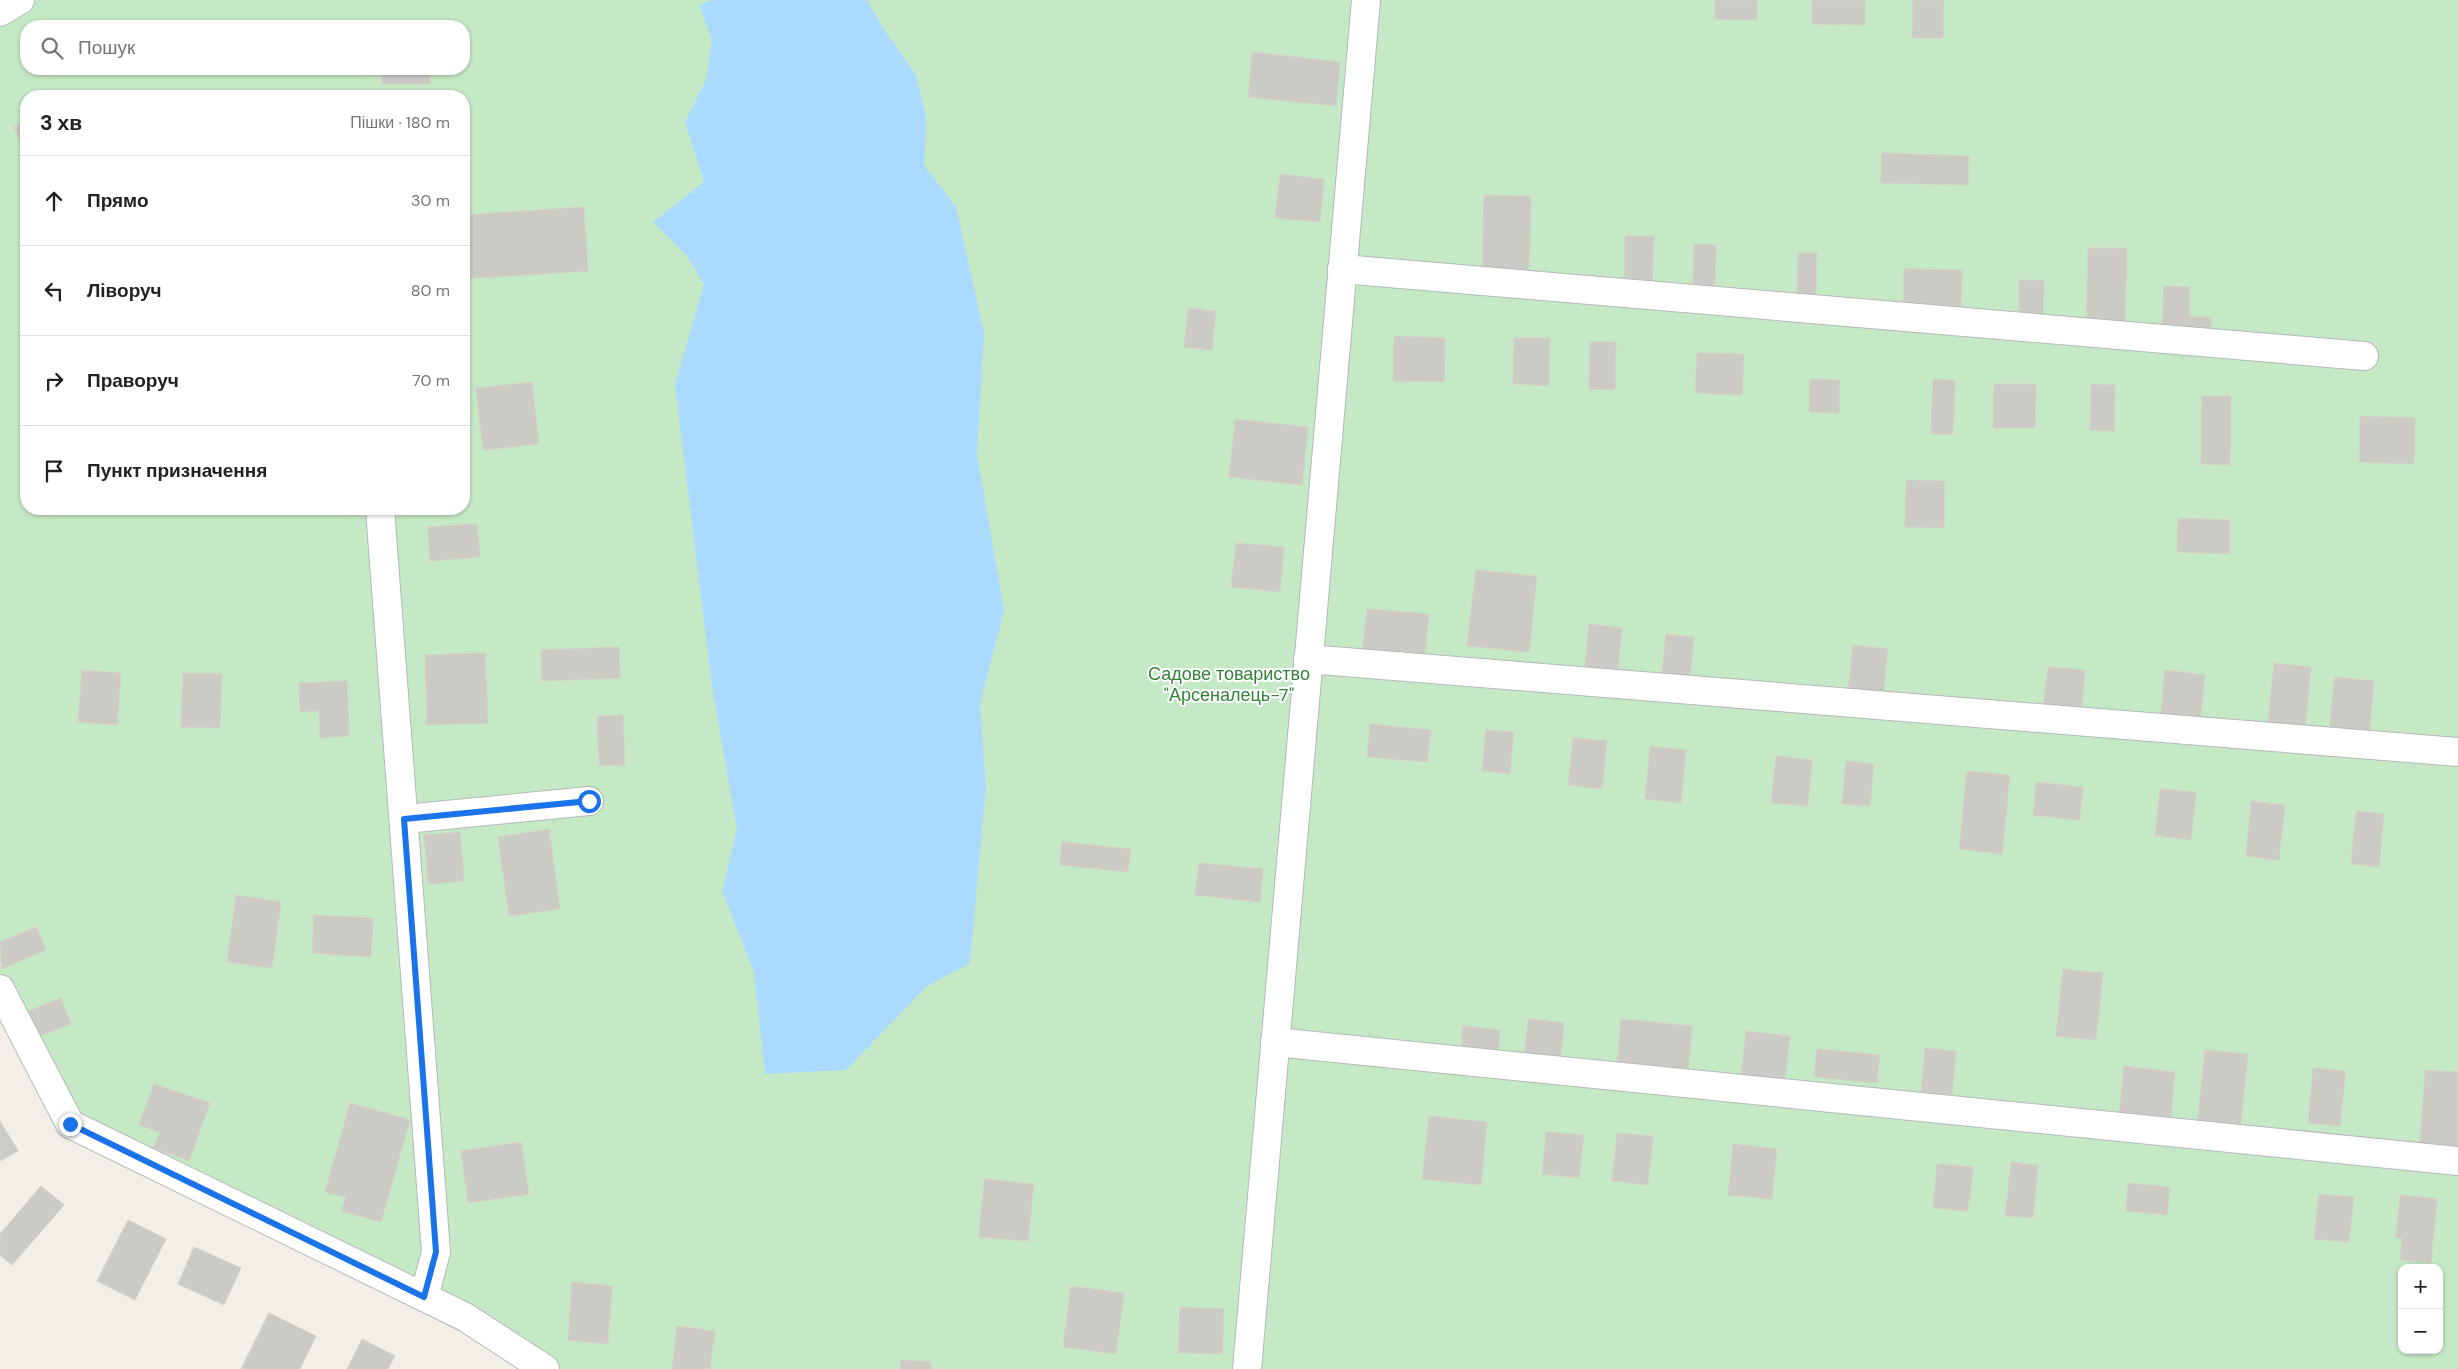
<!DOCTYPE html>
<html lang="uk">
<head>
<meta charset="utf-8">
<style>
  :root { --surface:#fff; --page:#f6f6f6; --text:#222; --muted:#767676; --line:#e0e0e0 }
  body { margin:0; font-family:"DM Sans",sans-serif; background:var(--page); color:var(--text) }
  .controls { position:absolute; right:15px; bottom:15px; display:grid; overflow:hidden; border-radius:10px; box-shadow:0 1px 4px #0004 }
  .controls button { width:45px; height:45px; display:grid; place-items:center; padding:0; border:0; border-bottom:1px solid var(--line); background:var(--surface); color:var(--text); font:25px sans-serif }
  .stop { position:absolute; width:15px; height:15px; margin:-11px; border:4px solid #1a73e8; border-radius:50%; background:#fff }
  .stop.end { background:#1a73e8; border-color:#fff; box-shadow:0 1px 5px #0008 }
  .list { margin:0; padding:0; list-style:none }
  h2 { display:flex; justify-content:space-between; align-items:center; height:65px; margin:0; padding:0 20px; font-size:21px }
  h2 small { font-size:16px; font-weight:400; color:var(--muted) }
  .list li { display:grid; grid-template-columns:32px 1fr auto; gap:15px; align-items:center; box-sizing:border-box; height:90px; padding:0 20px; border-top:1px solid var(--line) }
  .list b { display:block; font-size:19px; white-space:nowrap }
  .list em { font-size:16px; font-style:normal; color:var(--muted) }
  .icon { flex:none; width:28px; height:28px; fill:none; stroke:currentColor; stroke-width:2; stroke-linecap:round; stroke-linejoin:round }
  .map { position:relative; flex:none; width:2458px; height:1369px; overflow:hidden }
  .search { position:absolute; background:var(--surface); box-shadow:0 1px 4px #0004; left:20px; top:20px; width:450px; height:55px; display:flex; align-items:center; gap:12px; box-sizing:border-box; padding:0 18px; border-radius:20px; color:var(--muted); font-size:19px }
  .panel { position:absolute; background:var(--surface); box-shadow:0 1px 4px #0004; left:20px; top:90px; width:450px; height:425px; border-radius:20px }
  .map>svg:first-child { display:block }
  .green { fill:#c5e8c5; fill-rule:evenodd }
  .water { fill:#aadaff }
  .building { fill:#cccac5; stroke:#d6d1c6 }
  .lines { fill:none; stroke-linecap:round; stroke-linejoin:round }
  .minor-casing { stroke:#b5b8bc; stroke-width:30 }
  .minor { stroke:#fff; stroke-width:28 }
  .route { stroke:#1a73e8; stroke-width:6 }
  .labels { text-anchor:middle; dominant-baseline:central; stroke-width:4; stroke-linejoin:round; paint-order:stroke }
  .park-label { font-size:18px; fill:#348238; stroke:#fff }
</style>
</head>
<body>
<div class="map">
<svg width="2458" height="1369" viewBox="0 0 2458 1369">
  <rect width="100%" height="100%" fill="#f1efe8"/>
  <path class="green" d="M 2,0 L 2458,0 L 2458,1369 L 529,1369 L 70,1124 L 0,986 L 0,1 ZM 26,26 L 464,26 L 464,69 L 26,69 ZM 26,96 L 464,96 L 464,509 L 26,509 ZM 2402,1268 L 2439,1268 L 2439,1350 L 2402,1350 Z"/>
  <path class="water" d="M 712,0 L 867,0 L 883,28 L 916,75 L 926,116 L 924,165 L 956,207 L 984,333 L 977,455 L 1004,610 L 980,704 L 986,787 L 970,963 L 926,987 L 846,1070 L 765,1074 L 754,972 L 722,891 L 737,829 L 712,686 L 675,384 L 704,285 L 688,257 L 653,222 L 704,182 L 685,122 L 706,80 L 712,40 L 699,5 Z"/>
  <g class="building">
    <path d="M 1715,0 L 1757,0 L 1757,20 L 1715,19 Z"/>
    <path d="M 1812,0 L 1865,0 L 1865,25 L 1812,24 Z"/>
    <path d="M 1913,0 L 1944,0 L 1943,38 L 1912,38 Z"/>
    <path d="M 1252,52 L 1340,62 L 1336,106 L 1248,97 Z"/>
    <rect x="382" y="69" width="48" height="15"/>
    <path d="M 26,122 L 26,157 L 14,127 Z"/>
    <path d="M 1882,153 L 1969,156 L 1968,185 L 1881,183 Z"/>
    <path d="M 1280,174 L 1324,179 L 1320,222 L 1275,218 Z"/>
    <path d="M 1484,195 L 1531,196 L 1529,280 L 1482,278 Z"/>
    <path d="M 584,207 L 588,271 L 464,279 L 464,215 Z"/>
    <path d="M 1625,236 L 1654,236 L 1652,287 L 1624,287 Z"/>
    <path d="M 1694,244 L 1716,245 L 1715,286 L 1693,285 Z"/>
    <path d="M 2088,248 L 2127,248 L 2125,327 L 2086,326 Z"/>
    <path d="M 1798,253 L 1817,253 L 1816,298 L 1797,297 Z"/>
    <path d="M 1904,269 L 1962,270 L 1961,312 L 1903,311 Z"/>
    <path d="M 2019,280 L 2044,280 L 2043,322 L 2019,322 Z"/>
    <path d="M 2164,286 L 2190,287 L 2190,317 L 2211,317 L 2211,335 L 2162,335 Z"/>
    <path d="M 1188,308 L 1216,311 L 1212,350 L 1184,347 Z"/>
    <path d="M 1394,336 L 1445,338 L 1444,382 L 1393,381 Z"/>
    <path d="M 1514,338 L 1550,338 L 1549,386 L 1513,384 Z"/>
    <path d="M 1590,342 L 1616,342 L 1615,390 L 1589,389 Z"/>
    <path d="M 1697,353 L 1744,354 L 1742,395 L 1695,393 Z"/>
    <path d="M 1810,379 L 1840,380 L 1839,413 L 1809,412 Z"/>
    <path d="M 1933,379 L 1955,380 L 1953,434 L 1931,434 Z"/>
    <path d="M 532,382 L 539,444 L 483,450 L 476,388 Z"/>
    <path d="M 1994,384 L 2036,384 L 2035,428 L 1993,428 Z"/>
    <path d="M 2091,384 L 2115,385 L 2114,431 L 2090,430 Z"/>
    <path d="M 2202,396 L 2231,396 L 2230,465 L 2201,464 Z"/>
    <path d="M 2360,416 L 2415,418 L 2414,464 L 2359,462 Z"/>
    <path d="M 1235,419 L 1308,427 L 1302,485 L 1229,477 Z"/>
    <path d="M 1906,480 L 1945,481 L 1944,528 L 1905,527 Z"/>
    <path d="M 2178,518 L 2230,520 L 2230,554 L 2177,552 Z"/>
    <path d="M 477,524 L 480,557 L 430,561 L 428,527 Z"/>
    <path d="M 1236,543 L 1284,547 L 1280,592 L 1231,587 Z"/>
    <path d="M 1476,570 L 1537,576 L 1529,652 L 1467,646 Z"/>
    <path d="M 1367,609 L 1429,614 L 1424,660 L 1362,654 Z"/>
    <path d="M 1589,624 L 1622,628 L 1617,676 L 1584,672 Z"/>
    <path d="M 1666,634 L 1694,637 L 1689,685 L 1661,681 Z"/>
    <path d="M 1853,645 L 1888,649 L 1883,697 L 1848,693 Z"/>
    <path d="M 619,647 L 620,678 L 542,681 L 541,650 Z"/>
    <path d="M 485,653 L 488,723 L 427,725 L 425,655 Z"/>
    <path d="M 2274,663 L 2311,667 L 2305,727 L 2268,723 Z"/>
    <path d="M 2048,667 L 2085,670 L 2081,714 L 2043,710 Z"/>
    <path d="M 82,670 L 121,673 L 117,725 L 78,722 Z"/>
    <path d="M 2165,670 L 2205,675 L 2200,724 L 2160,720 Z"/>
    <path d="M 183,673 L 222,674 L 220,728 L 181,727 Z"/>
    <path d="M 2335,677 L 2374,681 L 2369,735 L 2329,730 Z"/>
    <path d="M 347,681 L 349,736 L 320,738 L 319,711 L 300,712 L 299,683 Z"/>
    <path d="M 623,715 L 625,765 L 599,766 L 597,716 Z"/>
    <path d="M 1370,724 L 1431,730 L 1427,762 L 1367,757 Z"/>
    <path d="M 1486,730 L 1514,732 L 1510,774 L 1482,771 Z"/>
    <path d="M 1573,738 L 1607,741 L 1602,789 L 1568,785 Z"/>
    <path d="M 1650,746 L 1686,750 L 1681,803 L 1645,799 Z"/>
    <path d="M 1776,756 L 1812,760 L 1808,806 L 1771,803 Z"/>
    <path d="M 1846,761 L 1874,764 L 1870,806 L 1842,804 Z"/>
    <path d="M 1967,771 L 2010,775 L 2002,854 L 1959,849 Z"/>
    <path d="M 2036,782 L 2083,787 L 2080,820 L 2033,815 Z"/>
    <path d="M 2160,789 L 2196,792 L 2191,840 L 2155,836 Z"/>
    <path d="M 2251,801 L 2285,805 L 2279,860 L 2246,856 Z"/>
    <path d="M 2356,811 L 2384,814 L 2379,867 L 2351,864 Z"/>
    <path d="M 549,829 L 560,909 L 509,916 L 498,837 Z"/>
    <path d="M 460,832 L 464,881 L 428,884 L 424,835 Z"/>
    <path d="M 1062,842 L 1131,849 L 1128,872 L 1060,865 Z"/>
    <path d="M 1199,863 L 1263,869 L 1260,902 L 1195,895 Z"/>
    <path d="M 236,895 L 281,902 L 272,968 L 227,962 Z"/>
    <path d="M 314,915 L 373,918 L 371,957 L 312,953 Z"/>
    <path d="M 36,927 L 46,950 L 2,969 L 0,942 Z"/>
    <path d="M 2063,969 L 2103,973 L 2096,1040 L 2056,1036 Z"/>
    <path d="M 61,998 L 71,1024 L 35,1038 L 24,1013 Z"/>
    <path d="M 1528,1019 L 1564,1023 L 1560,1063 L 1524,1059 Z"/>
    <path d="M 1621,1019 L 1692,1026 L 1688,1072 L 1617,1065 Z"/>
    <path d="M 1463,1026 L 1500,1030 L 1498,1054 L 1461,1050 Z"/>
    <path d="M 1746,1031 L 1790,1036 L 1785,1080 L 1741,1075 Z"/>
    <path d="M 1925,1048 L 1956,1051 L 1952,1095 L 1921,1092 Z"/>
    <path d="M 1817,1049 L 1880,1055 L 1877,1083 L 1814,1077 Z"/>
    <path d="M 2205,1050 L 2248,1054 L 2240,1131 L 2197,1126 Z"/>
    <path d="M 2124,1066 L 2175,1072 L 2171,1117 L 2119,1112 Z"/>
    <path d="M 2313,1068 L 2346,1071 L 2340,1126 L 2308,1123 Z"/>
    <path d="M 2425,1070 L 2458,1072 L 2458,1152 L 2420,1146 Z"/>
    <path d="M 154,1084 L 210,1103 L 189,1161 L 154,1148 L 160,1132 L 139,1125 Z"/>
    <path d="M 350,1103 L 410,1120 L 381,1222 L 341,1211 L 346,1197 L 325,1192 Z"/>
    <path d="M 1429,1116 L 1487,1122 L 1481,1185 L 1422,1179 Z"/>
    <path d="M 0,1121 L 18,1151 L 0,1161 Z"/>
    <path d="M 1546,1132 L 1584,1135 L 1579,1178 L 1542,1174 Z"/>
    <path d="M 1617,1133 L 1653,1136 L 1648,1185 L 1612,1181 Z"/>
    <path d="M 521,1142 L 529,1194 L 468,1203 L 461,1151 Z"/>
    <path d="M 1733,1144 L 1777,1149 L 1772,1199 L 1728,1195 Z"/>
    <path d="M 2011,1162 L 2038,1165 L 2033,1218 L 2005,1216 Z"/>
    <path d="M 1937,1164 L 1973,1167 L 1968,1211 L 1933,1208 Z"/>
    <path d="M 984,1179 L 1034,1184 L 1028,1241 L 979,1237 Z"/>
    <path d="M 2128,1183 L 2170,1187 L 2167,1215 L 2126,1211 Z"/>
    <path d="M 41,1186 L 64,1205 L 12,1265 L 0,1255 L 0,1234 Z"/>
    <path d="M 2319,1194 L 2354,1197 L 2349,1242 L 2314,1239 Z"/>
    <path d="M 2400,1195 L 2437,1199 L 2431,1263 L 2400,1260 L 2402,1238 L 2396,1238 Z"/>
    <path d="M 128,1220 L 166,1239 L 135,1300 L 97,1281 Z"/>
    <path d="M 194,1247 L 241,1268 L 224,1305 L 178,1284 Z"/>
    <path d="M 572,1282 L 612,1286 L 608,1344 L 568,1340 Z"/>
    <path d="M 1071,1286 L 1124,1293 L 1116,1354 L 1063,1347 Z"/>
    <path d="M 1180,1307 L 1224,1309 L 1222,1354 L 1178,1353 Z"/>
    <path d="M 269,1313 L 316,1336 L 300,1369 L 241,1369 Z"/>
    <path d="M 677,1326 L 715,1331 L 710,1369 L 672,1369 Z"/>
    <path d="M 362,1339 L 395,1356 L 388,1369 L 347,1369 Z"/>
    <path d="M 901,1360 L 931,1362 L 931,1369 L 900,1369 Z"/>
  </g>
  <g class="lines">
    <defs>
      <g id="minor">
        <path d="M 0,12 L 20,0"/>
        <path d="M 1342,269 L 2364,356"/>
        <path d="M 380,509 L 436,1252 L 424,1297"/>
        <path d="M 1308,659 L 2458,752"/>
        <path d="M 405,819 L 589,801"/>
        <path d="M 0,989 L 70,1124 L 465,1317 L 545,1369"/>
        <path d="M 1275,1042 L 2458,1161"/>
        <path d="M 1247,1369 L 1366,0"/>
      </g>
    </defs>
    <use href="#minor" class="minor-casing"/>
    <use href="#minor" class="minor"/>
  </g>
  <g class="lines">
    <path class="route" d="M 70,1124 L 424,1297 L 436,1252 L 404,819 L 589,801"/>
  </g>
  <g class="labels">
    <g class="park-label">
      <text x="1229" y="674">Садове товариство<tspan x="1229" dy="21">"Арсеналець-7"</tspan></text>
    </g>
  </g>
</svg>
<div class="controls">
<button>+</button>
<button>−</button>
</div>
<div class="stop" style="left:589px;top:801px"></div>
<div class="stop end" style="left:70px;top:1124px"></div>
<div class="search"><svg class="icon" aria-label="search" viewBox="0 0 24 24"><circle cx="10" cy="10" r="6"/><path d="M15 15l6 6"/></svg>Пошук</div>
<section class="panel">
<h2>3 хв<small>Пішки · 180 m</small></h2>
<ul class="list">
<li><svg class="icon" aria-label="ahead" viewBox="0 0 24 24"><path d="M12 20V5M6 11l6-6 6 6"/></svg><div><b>Прямо</b></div><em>30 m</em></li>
<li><svg class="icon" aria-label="left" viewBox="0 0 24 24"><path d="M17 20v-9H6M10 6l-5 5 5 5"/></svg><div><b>Ліворуч</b></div><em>80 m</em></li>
<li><svg class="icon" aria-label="right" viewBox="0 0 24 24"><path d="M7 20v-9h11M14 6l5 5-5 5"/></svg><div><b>Праворуч</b></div><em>70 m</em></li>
<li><svg class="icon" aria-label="arrive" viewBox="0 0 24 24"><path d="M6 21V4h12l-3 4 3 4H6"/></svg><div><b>Пункт призначення</b></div></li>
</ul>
</section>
</div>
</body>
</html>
